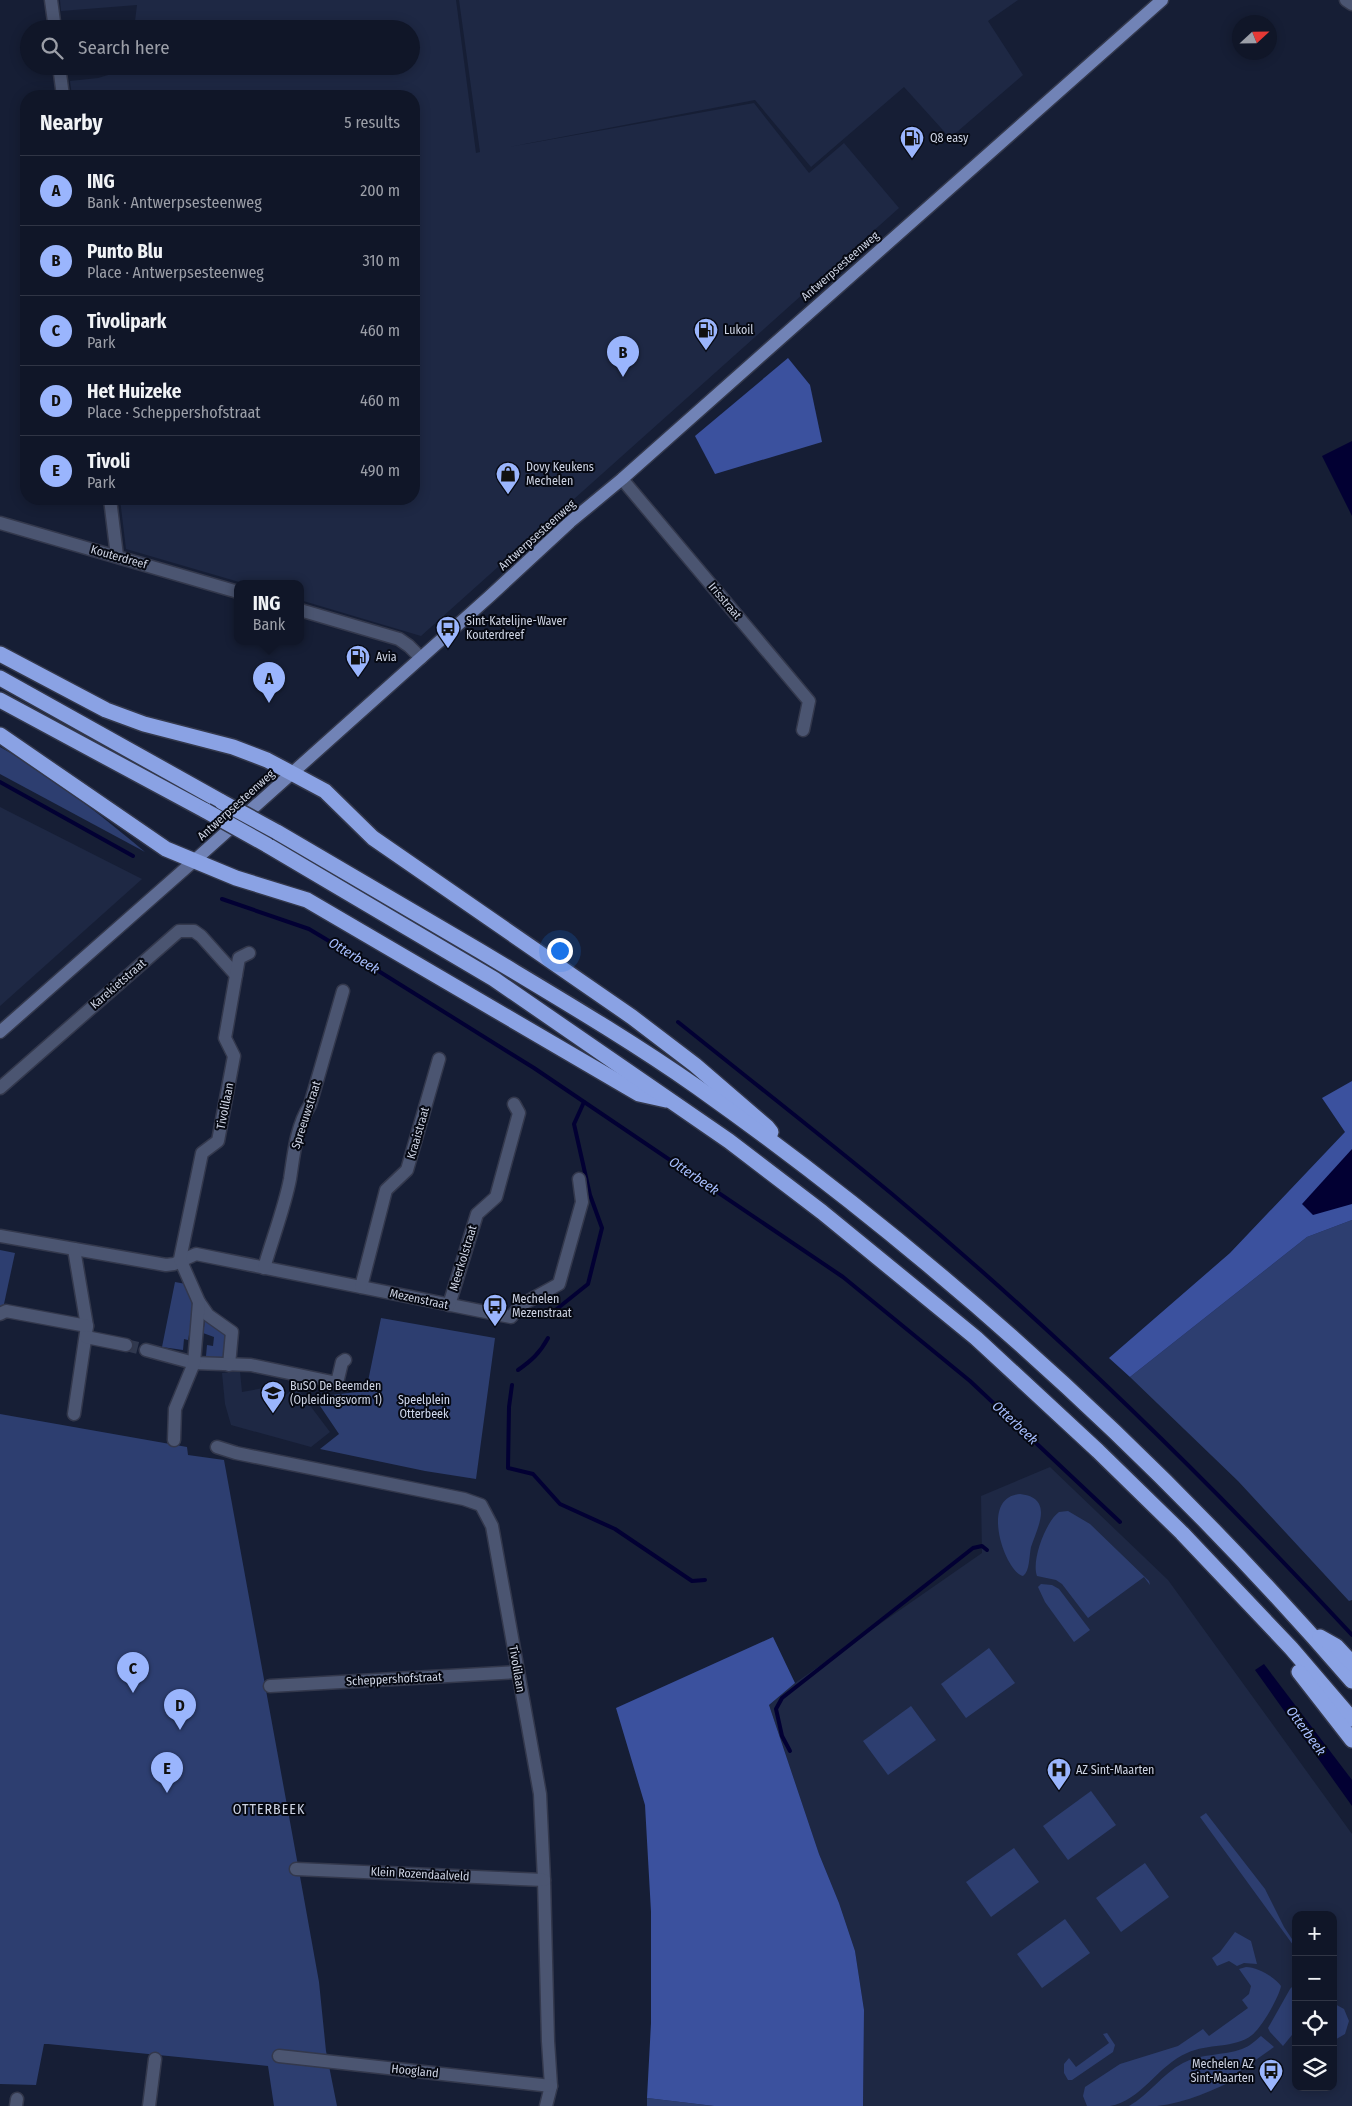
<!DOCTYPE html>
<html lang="en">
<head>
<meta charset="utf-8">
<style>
  :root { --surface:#101628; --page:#191f30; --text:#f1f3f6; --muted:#9c9fa8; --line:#303545; --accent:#9ab5fd }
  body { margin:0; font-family:"Fira Sans Condensed",sans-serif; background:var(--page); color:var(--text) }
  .controls { position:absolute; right:15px; bottom:15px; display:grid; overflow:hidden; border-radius:10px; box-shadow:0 2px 12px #0003 }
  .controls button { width:45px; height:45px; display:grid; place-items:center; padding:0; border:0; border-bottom:1px solid var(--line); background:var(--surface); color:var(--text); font:25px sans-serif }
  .compass { position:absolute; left:1232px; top:15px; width:45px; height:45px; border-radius:50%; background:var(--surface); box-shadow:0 2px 12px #0003; rotate:68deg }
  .you { position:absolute; left:559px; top:950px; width:18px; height:18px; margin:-12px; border:4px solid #fff; border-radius:50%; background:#1a73e8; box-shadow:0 0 0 8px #1a73e833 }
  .badge { display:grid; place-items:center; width:32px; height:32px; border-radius:50%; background:var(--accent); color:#111; font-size:16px; font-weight:700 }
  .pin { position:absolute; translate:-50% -41px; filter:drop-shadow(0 1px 2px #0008) }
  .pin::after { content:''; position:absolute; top:26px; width:18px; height:15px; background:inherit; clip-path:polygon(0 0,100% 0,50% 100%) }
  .popup { position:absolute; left:234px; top:580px; width:70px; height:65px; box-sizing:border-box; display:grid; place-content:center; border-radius:10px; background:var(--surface); filter:drop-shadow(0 1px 4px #0005); font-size:16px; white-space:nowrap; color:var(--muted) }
  .popup b { font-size:19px; color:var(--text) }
  .popup::after { content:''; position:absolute; left:50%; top:100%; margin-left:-10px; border:10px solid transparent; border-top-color:var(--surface) }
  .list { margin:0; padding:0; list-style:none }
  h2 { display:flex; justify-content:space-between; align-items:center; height:65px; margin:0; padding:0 20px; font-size:21px }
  h2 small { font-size:16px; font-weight:400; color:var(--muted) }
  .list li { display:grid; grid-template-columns:32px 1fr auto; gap:15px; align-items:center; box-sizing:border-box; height:70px; padding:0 20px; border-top:1px solid var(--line) }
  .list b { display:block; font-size:19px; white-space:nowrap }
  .list p { margin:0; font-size:16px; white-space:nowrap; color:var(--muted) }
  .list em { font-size:16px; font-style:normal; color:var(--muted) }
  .icon { flex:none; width:28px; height:28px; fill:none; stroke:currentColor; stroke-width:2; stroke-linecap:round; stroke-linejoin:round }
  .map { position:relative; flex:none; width:1352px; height:2106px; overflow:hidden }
  .search { position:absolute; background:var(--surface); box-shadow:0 2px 12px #0003; left:20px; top:20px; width:400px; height:55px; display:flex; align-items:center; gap:12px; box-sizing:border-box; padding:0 18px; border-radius:28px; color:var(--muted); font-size:19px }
  .panel { position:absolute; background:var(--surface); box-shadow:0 2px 12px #0003; left:20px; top:90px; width:400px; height:415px; border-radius:20px }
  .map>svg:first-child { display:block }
  .built { fill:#1e2844; fill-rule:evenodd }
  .green { fill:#2d3e70 }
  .forest { fill:#3b519e }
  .water { fill:#020033 }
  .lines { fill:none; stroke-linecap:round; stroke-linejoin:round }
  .stream { stroke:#020033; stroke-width:4 }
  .street-tunnel { stroke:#31394f; stroke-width:12; stroke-dasharray:12 6; stroke-linecap:butt }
  .street-casing { stroke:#33384c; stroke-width:15 }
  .secondary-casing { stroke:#33384c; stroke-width:15 }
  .primary-casing { stroke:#33384c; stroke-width:15 }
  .highway-casing { stroke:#33384c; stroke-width:18 }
  .street { stroke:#4b5571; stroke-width:12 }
  .secondary { stroke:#5e6c94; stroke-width:12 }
  .primary { stroke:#7183b6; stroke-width:12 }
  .highway { stroke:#8aa2e4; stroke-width:15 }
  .highway-bridge-casing { stroke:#33384c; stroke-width:18; stroke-linecap:butt }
  .highway-bridge { stroke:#8aa2e4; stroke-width:15 }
  .labels { text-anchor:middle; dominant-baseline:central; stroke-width:4; stroke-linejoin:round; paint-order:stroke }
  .poi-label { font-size:12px; fill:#cdd3e3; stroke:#060913; text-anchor:start }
  .street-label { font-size:12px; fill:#cdd3e3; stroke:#060913 }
  .park-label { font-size:12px; fill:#d0d9ef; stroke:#060913 }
  .water-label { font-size:14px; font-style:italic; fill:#a7befe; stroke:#060913 }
  .neighbourhood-label { font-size:14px; letter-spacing:1px; fill:#cdd3e3; stroke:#060913 }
</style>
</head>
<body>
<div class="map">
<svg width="1352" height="2106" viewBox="0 0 1352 2106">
  <rect width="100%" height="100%" fill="#161e35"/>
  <g class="built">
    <path d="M 60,0 L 456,0 L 476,153 L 480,152 L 459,0 L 1018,0 L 988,21 L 1023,75 L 950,138 L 904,87 L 811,167 L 755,100 L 509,147 L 754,103 L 809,173 L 844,143 L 899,208 L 421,636 L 300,600 L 300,584 L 246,584 L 126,549 L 120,499 L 414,499 L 414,96 L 72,96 L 70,81 L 98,78 L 125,70 L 126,66 L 411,66 L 411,29 L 134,29 L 137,5 L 61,11 Z"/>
    <path d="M 0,807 L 142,879 L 0,1006 Z"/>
    <path d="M 240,1371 L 242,1392 L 274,1386 L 283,1397 L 296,1387 L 330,1432 L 311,1447 L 231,1425 L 225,1404 L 222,1373 Z"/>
    <path d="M 1050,1467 L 1168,1580 L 1352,1834 L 1352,2106 L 863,2106 L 864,2010 L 855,1951 L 839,1903 L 819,1854 L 769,1705 L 795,1683 L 982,1553 L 981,1496 ZM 1296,1915 L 1333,1915 L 1333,2087 L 1296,2087 Z"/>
  </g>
  <g class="green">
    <path d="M 0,747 C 53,776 98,813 145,852 L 0,774 Z"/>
    <path d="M 1352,1220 L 1352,1600 L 1349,1601 L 1238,1481 L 1130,1377 L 1307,1237 Z"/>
    <path d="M 0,1250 L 15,1253 L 4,1304 L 0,1307 Z"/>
    <path d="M 175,1282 L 186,1284 L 195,1304 L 188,1340 L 184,1339 L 183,1350 L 162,1347 Z"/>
    <path d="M 206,1316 L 227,1333 L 223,1360 L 214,1361 L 206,1356 L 207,1345 L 213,1346 L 214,1337 L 203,1333 Z"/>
    <path d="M 381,1318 L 495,1338 L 476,1479 L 425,1471 L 320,1449 L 339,1434 L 314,1397 L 366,1391 Z"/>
    <path d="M 0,1414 L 187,1447 L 188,1455 L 224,1460 L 303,1893 L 319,1982 L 326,2051 L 337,2106 L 274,2106 L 268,2066 L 48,2044 L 44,2044 L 36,2085 L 0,2084 Z"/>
    <path d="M 1020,1494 C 1055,1498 1037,1528 1031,1547 C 1029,1556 1030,1571 1023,1576 C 1006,1573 978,1497 1020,1494 Z"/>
    <path d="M 1068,1511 L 1090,1524 L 1149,1581 L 1150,1585 L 1144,1577 L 1088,1618 L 1062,1584 L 1056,1580 L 1037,1576 C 1031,1561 1046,1521 1059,1512 Z"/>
    <path d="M 1041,1584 L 1052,1585 L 1059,1589 L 1090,1630 L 1074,1642 L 1045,1602 L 1038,1587 Z"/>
    <path d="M 989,1648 L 1015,1683 L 966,1718 L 941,1684 Z"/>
    <path d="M 911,1706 L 936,1740 L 888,1775 L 863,1741 Z"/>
    <path d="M 1091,1791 L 1116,1825 L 1068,1860 L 1043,1826 Z"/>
    <path d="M 1206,1813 L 1265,1889 L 1284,1927 L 1296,1945 L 1296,1949 L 1200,1817 Z"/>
    <path d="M 1014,1848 L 1039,1882 L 991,1917 L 966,1882 Z"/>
    <path d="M 1145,1863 L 1169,1897 L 1121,1932 L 1096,1898 Z"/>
    <path d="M 1065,1919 L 1090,1953 L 1042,1988 L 1017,1954 Z"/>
    <path d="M 1235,1932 L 1251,1941 L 1257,1964 L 1244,1963 L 1237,1966 L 1229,1961 L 1217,1966 L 1212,1958 L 1220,1952 Z"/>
    <path d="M 1246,1967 C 1257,1967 1275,1977 1281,1986 C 1279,1997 1262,2027 1252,2035 C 1234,2049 1208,2043 1187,2053 C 1158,2065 1141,2101 1110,2106 C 1103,2106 1094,2106 1087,2106 L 1083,2096 L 1085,2087 L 1120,2064 L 1178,2046 L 1203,2029 L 1209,2036 L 1248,2008 L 1242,2000 L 1249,1994 L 1251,1986 L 1239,1969 Z"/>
    <path d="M 1296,1983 L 1296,2030 L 1283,2046 L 1270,2032 L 1268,2028 L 1290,1989 Z"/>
    <path d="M 1333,2003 L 1344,2009 L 1349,2021 L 1345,2034 L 1333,2041 Z"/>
    <path d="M 1107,2033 L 1115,2045 L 1113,2052 L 1072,2080 L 1068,2080 L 1064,2073 L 1064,2064 L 1069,2058 L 1076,2067 L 1109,2043 L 1103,2034 Z"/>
    <path d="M 1261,2036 L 1274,2047 L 1237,2073 L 1240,2077 C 1215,2090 1185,2103 1157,2106 C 1148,2106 1138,2106 1129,2106 C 1150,2094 1162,2074 1183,2063 C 1202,2053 1223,2056 1242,2049 C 1250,2046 1255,2041 1261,2036 Z"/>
    <path d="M 647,2098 L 714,2106 L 647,2106 Z"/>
  </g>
  <g class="forest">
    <path d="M 788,358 L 810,385 L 822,442 L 715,474 L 695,436 Z"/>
    <path d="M 1352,1081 L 1352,1220 L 1307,1237 L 1130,1377 L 1109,1358 L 1230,1253 L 1345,1132 L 1322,1098 Z"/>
    <path d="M 773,1637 L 795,1683 L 769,1705 L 819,1854 L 839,1903 L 855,1951 L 864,2010 L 863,2106 L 714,2106 L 647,2098 L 651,2023 L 651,1912 L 645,1805 L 616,1708 Z"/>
  </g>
  <g class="water">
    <path d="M 1352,441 L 1352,516 L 1322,456 Z"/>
    <path d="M 1352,1149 L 1352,1204 L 1313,1215 L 1302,1204 Z"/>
    <path d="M 1264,1664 L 1352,1780 L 1352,1806 L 1255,1670 Z"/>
  </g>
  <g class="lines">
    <g class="stream">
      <path d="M 0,782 L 133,856"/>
      <path d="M 222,899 L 309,929 L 364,962 L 534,1068 L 843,1277 L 970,1381 L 1120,1522"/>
      <path d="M 678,1022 C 749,1079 822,1136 892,1194 C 1055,1330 1208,1480 1352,1635"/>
      <path d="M 553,1312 L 588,1284 L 602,1228 L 590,1195 L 574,1124 L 584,1102"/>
      <path d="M 518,1370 C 531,1361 540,1353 548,1338"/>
      <path d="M 512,1385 L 509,1407 L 508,1468 L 533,1474 L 560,1504 L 615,1529 L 692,1581 L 705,1580"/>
      <path d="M 790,1751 L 782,1736 L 776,1709 L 782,1698 L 973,1548 L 982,1546 L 987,1550"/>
    </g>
    <path class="street-tunnel" d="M 126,1345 L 146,1350"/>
    <defs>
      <g id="street">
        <path d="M 51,0 L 55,29"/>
        <path d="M 1346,0 L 1352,4"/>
        <path d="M 59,66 L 63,96"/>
        <path d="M 622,479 L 809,701 L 803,730"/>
        <path d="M 110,499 L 117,556"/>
        <path d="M 0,523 L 238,592"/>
        <path d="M 300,610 L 399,639 L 409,646 L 421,658"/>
        <path d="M 0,1088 L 179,931 L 194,931 L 201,936 L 236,975"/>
        <path d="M 0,1236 L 166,1265 L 174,1264 L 196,1254 L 511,1317 L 521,1305 L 559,1284 L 582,1202 L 579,1179"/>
        <path d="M 74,1249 L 87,1326"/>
        <path d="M 264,1268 C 272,1240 285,1206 290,1179 C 294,1153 296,1127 310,1105 L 343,991"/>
        <path d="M 361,1287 L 386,1190 L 407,1170 L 439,1059"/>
        <path d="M 199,1302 L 208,1315 L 232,1332 L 229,1365"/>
        <path d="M 449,1305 L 477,1214 L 496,1197 L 519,1113 L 514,1104"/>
        <path d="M 0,1314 L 6,1311 L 87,1326 L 74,1414"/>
        <path d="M 86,1337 L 126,1345"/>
        <path d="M 146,1350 L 194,1363 L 251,1365 L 337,1383 L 342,1362 L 345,1360"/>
        <path d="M 174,1440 L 175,1409 L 194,1363 L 199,1302 L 180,1259 L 202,1153 L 218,1141 L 234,1056 L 225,1038 L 239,958 L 249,953"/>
        <path d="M 217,1447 L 236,1453 L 464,1499 L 481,1505 L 492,1526 L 540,1794 L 544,1880 L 548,2041 L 551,2086 L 546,2106"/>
        <path d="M 270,1686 L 517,1672"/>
        <path d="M 296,1869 L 544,1880"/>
        <path d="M 279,2056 L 551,2086"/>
        <path d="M 16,2106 L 17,2099"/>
        <path d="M 149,2106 L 155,2059"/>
      </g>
      <path id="secondary" d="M 0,1032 L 195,860"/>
      <path id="primary" d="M 195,860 L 490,596 L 570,522 L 622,479 L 1162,0"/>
      <g id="highway">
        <path d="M 0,654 L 106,710 L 144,724 L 233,747 L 267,760 L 325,791 L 373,838 L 632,1017 L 695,1065 L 767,1127 L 771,1132"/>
        <path d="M 0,678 L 222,802"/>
        <path d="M 0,700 L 206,811"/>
        <path d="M 0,735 L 166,849 L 236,878 L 307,900 L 639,1094 L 666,1100"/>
        <path d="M 277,832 C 344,872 412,911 480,951 C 553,995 627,1038 697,1087 C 941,1260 1156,1455 1352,1681"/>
        <path d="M 267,845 L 494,979 L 729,1141 L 822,1212 L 976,1338 L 1098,1451 L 1182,1533 L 1291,1648 L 1352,1719"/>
        <path d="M 1320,1637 L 1336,1646 L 1352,1663"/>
        <path d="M 1299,1672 L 1352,1740"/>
      </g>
    </defs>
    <use href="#street" class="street-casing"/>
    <use href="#secondary" class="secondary-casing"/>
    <use href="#primary" class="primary-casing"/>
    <use href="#highway" class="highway-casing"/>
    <use href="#street" class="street"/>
    <use href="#secondary" class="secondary"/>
    <use href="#primary" class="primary"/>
    <use href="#highway" class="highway"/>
    <defs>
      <g id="highway-bridge">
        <path d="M 222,802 L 277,832"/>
        <path d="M 206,811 L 267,845"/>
      </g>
    </defs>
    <use href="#highway-bridge" class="highway-bridge-casing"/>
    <use href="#highway-bridge" class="highway-bridge"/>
  </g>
  <defs>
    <symbol id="fuel-pin" viewBox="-11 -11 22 30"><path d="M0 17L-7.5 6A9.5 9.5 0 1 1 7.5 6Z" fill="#9ab5fd" stroke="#060913"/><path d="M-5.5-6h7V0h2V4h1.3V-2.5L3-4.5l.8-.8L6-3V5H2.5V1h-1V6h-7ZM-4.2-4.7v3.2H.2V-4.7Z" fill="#111"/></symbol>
    <symbol id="shop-pin" viewBox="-11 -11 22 30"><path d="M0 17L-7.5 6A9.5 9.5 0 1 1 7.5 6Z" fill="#9ab5fd" stroke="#060913"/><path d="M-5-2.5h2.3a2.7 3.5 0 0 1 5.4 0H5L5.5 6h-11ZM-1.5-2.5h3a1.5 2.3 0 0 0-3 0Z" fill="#111"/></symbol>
    <symbol id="bus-pin" viewBox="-11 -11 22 30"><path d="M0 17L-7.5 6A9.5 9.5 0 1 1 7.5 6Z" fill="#9ab5fd" stroke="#060913"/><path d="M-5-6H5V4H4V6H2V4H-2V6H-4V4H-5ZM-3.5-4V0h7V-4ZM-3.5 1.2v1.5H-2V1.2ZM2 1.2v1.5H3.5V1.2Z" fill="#111"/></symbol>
    <symbol id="school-pin" viewBox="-11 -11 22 30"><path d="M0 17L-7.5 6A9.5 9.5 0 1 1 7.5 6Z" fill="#9ab5fd" stroke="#060913"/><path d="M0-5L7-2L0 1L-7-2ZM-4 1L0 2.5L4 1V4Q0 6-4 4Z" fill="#111"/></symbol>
    <symbol id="hospital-pin" viewBox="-11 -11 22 30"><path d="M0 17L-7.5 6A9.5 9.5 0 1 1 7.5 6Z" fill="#9ab5fd" stroke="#060913"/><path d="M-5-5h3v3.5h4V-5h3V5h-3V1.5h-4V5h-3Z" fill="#111"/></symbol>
  </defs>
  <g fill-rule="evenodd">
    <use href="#fuel-pin" x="898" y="124" width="28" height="38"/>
    <use href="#fuel-pin" x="692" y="316" width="28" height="38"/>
    <use href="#shop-pin" x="494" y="460" width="28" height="38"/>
    <use href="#bus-pin" x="434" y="614" width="28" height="38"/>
    <use href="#fuel-pin" x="344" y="643" width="28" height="38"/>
    <use href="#bus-pin" x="481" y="1292" width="28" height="38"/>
    <use href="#school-pin" x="259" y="1379" width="28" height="38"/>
    <use href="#hospital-pin" x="1045" y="1756" width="28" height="38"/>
    <use href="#bus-pin" x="1257" y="2057" width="28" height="38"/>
  </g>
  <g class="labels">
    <g class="poi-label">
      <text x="930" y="138">Q8 easy</text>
      <text x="724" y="330">Lukoil</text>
      <text x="526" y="467">Dovy Keukens<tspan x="526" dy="14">Mechelen</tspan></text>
      <text x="466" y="621">Sint-Katelijne-Waver<tspan x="466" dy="14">Kouterdreef</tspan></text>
      <text x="376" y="657">Avia</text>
      <text x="512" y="1299">Mechelen<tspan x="512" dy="14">Mezenstraat</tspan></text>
      <text x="290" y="1386">BuSO De Beemden<tspan x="290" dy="14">(Opleidingsvorm 1)</tspan></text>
      <text x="1076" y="1770">AZ Sint-Maarten</text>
      <text x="1254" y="2064" text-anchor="end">Mechelen AZ<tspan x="1254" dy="14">Sint-Maarten</tspan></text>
    </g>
    <g class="street-label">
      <text transform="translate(840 266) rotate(-41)">Antwerpsesteenweg</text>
      <text transform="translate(537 535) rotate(-42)">Antwerpsesteenweg</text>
      <text transform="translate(119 557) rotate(16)">Kouterdreef</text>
      <text transform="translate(725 601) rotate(50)">Irisstraat</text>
      <text transform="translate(236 805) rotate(-42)">Antwerpsesteenweg</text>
      <text transform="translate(118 984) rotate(-41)">Karekietstraat</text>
      <text transform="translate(225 1106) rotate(-79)">Tivolilaan</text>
      <text transform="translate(306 1115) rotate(-72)">Spreeuwstraat</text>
      <text transform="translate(418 1133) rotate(-74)">Kraaistraat</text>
      <text transform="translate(463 1258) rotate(-73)">Meerkolstraat</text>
      <text transform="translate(419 1299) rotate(12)">Mezenstraat</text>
      <text transform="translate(517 1669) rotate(80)">Tivolilaan</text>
      <text transform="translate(394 1679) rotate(-3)">Scheppershofstraat</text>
      <text transform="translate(420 1874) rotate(3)">Klein Rozendaalveld</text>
      <text transform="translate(415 2071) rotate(6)">Hoogland</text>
    </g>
    <g class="park-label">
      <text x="424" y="1400">Speelplein<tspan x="424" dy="14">Otterbeek</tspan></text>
    </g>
    <g class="water-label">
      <text transform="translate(354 956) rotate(31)">Otterbeek</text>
      <text transform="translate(694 1176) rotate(34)">Otterbeek</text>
      <text transform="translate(1015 1423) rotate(43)">Otterbeek</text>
      <text transform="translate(1306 1731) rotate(54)">Otterbeek</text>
    </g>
    <g class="neighbourhood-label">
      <text x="269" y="1809">OTTERBEEK</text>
    </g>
  </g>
</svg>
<div class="controls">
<button>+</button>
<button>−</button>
<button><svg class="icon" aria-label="locate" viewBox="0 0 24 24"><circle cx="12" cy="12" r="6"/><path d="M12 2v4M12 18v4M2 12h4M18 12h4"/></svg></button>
<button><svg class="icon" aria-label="layers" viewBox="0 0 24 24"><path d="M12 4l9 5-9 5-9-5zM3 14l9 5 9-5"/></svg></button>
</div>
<svg class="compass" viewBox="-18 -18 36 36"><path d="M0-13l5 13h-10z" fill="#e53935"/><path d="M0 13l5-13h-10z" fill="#9c9fa8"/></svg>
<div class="you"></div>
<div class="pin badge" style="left:269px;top:703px">A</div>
<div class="popup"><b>ING</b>Bank</div>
<div class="pin badge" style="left:623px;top:377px">B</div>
<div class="pin badge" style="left:133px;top:1693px">C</div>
<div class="pin badge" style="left:180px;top:1730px">D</div>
<div class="pin badge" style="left:167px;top:1793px">E</div>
<div class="search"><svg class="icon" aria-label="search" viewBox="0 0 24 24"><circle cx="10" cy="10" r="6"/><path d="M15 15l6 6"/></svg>Search here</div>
<section class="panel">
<h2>Nearby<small>5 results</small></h2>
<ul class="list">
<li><span class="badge">A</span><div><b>ING</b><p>Bank · Antwerpsesteenweg</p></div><em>200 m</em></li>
<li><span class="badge">B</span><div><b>Punto Blu</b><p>Place · Antwerpsesteenweg</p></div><em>310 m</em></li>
<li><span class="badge">C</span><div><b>Tivolipark</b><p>Park</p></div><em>460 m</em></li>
<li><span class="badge">D</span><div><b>Het Huizeke</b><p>Place · Scheppershofstraat</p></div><em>460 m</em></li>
<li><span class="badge">E</span><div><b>Tivoli</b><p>Park</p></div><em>490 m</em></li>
</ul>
</section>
</div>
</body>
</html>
